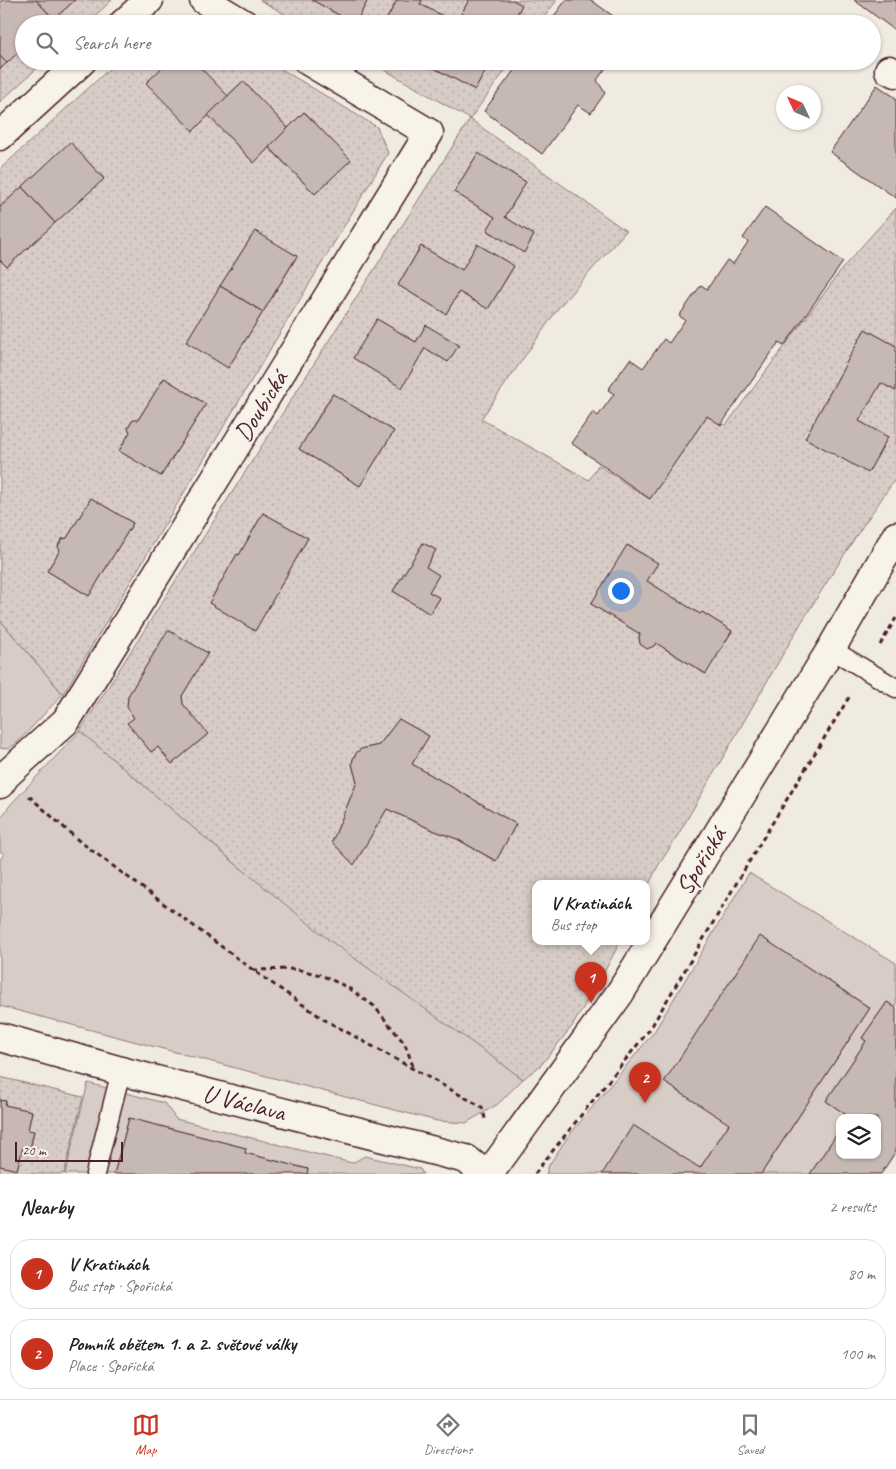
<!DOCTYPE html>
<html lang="en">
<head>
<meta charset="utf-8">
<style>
  :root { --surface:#fff; --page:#f2f2f2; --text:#202124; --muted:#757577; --line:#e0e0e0; --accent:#c8321e }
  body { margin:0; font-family:Caveat,sans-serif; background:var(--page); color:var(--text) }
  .controls { position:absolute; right:15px; bottom:15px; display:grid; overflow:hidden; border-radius:10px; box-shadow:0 1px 4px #0004 }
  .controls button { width:45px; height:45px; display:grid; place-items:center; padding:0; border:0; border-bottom:1px solid var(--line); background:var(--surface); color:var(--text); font:25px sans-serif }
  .compass { position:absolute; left:776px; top:85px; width:45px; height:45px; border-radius:50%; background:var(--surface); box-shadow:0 1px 4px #0004; rotate:314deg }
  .scale { position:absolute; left:15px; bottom:12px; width:108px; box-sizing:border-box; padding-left:5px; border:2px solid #4a1f2b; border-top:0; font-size:14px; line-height:18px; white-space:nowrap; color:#4a1f2b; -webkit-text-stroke:4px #f7f3e8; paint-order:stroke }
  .you { position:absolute; left:620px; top:590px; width:18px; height:18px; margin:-12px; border:4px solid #fff; border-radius:50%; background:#1a73e8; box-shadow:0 0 0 8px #1a73e833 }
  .badge { display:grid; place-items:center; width:32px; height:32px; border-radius:50%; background:var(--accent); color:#fff; font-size:16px; font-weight:700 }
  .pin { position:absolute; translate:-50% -41px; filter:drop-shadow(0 1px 2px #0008) }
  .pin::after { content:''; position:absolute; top:26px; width:18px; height:15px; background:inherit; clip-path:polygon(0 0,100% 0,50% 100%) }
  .popup { position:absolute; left:532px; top:880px; width:118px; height:65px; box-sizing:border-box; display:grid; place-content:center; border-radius:10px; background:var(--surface); filter:drop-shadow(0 1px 4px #0005); font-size:16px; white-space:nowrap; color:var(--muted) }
  .popup b { font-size:19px; color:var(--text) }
  .popup::after { content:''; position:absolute; left:50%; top:100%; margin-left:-10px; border:10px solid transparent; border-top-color:var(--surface) }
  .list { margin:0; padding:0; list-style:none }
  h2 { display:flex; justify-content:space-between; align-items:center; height:65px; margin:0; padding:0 20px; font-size:21px }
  h2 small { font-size:16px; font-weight:400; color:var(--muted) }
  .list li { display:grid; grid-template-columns:32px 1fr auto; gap:15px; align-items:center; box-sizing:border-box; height:70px; margin:0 10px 10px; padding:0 10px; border:1px solid var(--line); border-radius:20px }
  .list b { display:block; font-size:19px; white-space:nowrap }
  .list p { margin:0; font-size:16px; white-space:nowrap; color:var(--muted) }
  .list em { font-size:16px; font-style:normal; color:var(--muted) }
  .icon { flex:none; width:28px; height:28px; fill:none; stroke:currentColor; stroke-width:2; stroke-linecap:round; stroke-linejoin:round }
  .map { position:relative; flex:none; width:896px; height:1174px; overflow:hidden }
  .search { position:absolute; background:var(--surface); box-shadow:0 1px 4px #0004; left:15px; right:15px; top:15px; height:55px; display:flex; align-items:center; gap:12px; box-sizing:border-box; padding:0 18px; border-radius:28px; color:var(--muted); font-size:19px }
  .sheet { height:225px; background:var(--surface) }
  nav { display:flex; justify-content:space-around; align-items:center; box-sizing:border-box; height:70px; border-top:1px solid var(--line); background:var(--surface); font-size:14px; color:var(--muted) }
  nav a { display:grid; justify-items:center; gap:2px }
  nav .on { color:var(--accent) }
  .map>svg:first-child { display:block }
  .green { fill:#d8cdc6; stroke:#917678 }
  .garden { fill:url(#garden-dots); stroke:#917678; fill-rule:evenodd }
  .building { fill:#c6b8b3; stroke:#4a1f2b }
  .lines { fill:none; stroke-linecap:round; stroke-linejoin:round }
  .service-casing { stroke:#4a1f2b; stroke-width:21 }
  .minor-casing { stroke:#4a1f2b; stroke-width:31 }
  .tertiary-casing { stroke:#4a1f2b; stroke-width:31 }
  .path { stroke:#4a1f2b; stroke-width:3; stroke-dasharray:5 4; stroke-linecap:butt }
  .service { stroke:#f7f3e8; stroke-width:18 }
  .minor { stroke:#f7f3e8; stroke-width:28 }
  .tertiary { stroke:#f7f3e8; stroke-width:28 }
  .labels { text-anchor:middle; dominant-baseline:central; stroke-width:4.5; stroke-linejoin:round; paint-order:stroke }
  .street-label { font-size:25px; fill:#4a1f2b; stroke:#f7f3e8 }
</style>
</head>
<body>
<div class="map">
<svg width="896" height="1174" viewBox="0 0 896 1174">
  <defs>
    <pattern id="garden-dots" width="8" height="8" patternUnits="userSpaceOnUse" patternTransform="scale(1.25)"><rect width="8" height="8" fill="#d8cdc6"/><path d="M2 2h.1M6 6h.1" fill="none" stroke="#bbb0aa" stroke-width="1.8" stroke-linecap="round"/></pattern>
  </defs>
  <rect width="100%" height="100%" fill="#f0ebe0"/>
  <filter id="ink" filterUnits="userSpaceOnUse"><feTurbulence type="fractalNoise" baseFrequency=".02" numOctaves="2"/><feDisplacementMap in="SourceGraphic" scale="10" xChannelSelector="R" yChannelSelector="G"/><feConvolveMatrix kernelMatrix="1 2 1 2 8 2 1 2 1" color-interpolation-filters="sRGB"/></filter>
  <g filter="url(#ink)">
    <g class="green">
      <path d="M 0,620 L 63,694 L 16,744 L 7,749 L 0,748 Z"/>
      <path d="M 80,731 L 237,865 L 523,1079 L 498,1104 L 466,1123 L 437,1121 L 0,1006 L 0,860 L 4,854 L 0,851 L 0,819 L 11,804 Z"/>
      <path d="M 749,873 L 896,963 L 896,1008 L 887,1002 L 862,1038 L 866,1041 L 826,1101 L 848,1116 L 847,1118 L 840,1118 L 840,1129 L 810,1174 L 761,1174 L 870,1008 L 761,937 L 729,1124 L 700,1168 L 602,1174 L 546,1174 L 549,1165 L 567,1138 L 654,1032 Z"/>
      <path d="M 88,1083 L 164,1103 L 176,1119 L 352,1163 L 365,1156 L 420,1169 L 423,1174 L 307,1174 L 308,1169 L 245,1153 L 245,1148 L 129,1118 L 114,1174 L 65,1174 Z"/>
    </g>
    <g class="garden">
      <path d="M 75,0 L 112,0 L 86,24 L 49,24 Z"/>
      <path d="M 260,0 L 312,0 L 355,24 L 368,0 L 397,0 L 384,24 L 302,24 Z"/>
      <path d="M 422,0 L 469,0 L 456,23 L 420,4 Z"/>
      <path d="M 513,0 L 557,0 L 539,24 L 512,24 L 522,5 Z"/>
      <path d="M 24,47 L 24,61 L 45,61 L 0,102 L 0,69 Z"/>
      <path d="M 118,61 L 169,61 L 147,83 L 208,115 L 254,163 L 269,148 L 315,194 L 350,160 L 305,112 L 288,128 L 243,81 L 227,96 L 194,61 L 268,61 L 377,127 L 388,153 L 63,694 L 0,620 L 0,260 L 7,267 L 104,178 L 70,143 L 0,207 L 0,169 ZM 255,231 L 297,257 L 228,368 L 220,286 ZM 164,378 L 206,404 L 161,476 L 120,451 L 130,432 L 128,428 L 132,421 L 138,420 ZM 91,498 L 133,523 L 89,596 L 47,571 L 60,550 L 58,545 L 62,539 L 67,538 Z"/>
      <path d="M 369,61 L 421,61 L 423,65 L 429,68 L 434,68 L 475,90 L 491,61 L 512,61 L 470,119 L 626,231 L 559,307 L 481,419 L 589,480 L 598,465 L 649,499 L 707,416 L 726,425 L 845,265 L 896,208 L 896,346 L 865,329 L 805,438 L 868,472 L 888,437 L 859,421 L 881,383 L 896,391 L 896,478 L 858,533 L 801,623 L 675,840 L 658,866 L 646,890 L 646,884 L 536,884 L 536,942 L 620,942 L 592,995 L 591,994 L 573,1025 L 541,1065 L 523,1079 L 329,940 L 237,865 L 80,731 L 470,119 ZM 478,153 L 526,182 L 505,217 L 534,235 L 524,252 L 487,231 L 495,217 L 454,192 ZM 477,244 L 514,266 L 488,309 L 459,292 L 446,314 L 398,285 L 421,246 L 462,270 ZM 377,319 L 416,342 L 426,326 L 448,362 L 425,348 L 402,387 L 354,358 ZM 332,394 L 394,431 L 360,486 L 299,449 ZM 263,513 L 308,538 L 255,630 L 209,603 L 237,554 L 239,555 ZM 423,543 L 436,550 L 426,567 L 429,592 L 440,598 L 430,614 L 393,591 ZM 628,545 L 657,563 L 647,581 L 700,614 L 702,612 L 732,631 L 705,674 L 656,643 L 654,646 L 647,648 L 640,644 L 639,637 L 640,634 L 591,604 ZM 168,630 L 207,653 L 182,696 L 183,704 L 207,735 L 172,764 L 158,747 L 151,752 L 128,723 L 134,718 L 127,707 L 128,696 ZM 399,719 L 429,736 L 412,764 L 516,824 L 495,861 L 457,839 L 435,831 L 387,809 L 354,864 L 332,842 L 357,782 L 352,764 L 353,759 L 357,752 L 361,749 L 379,745 Z"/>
      <path d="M 0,1077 L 83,1097 L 64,1174 L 0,1174 L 0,1166 L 17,1170 L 23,1147 L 30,1148 L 34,1132 L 28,1130 L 32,1111 L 5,1105 L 6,1101 L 0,1100 Z"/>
    </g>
    <g class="building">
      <path d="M 2,0 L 36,0 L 54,19 L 49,24 L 24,24 L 24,47 L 7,63 L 0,56 L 0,2 Z"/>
      <path d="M 36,0 L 75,0 L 54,19 Z"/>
      <path d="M 312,0 L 368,0 L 355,24 Z"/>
      <path d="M 397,0 L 422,0 L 420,4 L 456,23 L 469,0 L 513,0 L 522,5 L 512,24 L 384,24 Z"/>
      <path d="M 566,0 L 591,0 L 624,24 L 548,24 Z"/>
      <path d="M 854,0 L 896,0 L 896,31 Z"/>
      <path d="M 0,56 L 7,63 L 0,69 Z"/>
      <path d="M 169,61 L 194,61 L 228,96 L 193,131 L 146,83 Z"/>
      <path d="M 421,61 L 491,61 L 475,90 L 434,68 L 429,68 L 422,65 Z"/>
      <path d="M 521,61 L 611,61 L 597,80 L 605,93 L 591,113 L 578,105 L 542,154 L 484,111 Z"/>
      <path d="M 243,81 L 288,128 L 254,163 L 208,115 Z"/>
      <path d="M 877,85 L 896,98 L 896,198 L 830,152 Z"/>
      <path d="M 304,112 L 351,160 L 315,194 L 269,147 Z"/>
      <path d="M 70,142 L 104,179 L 55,223 L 22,187 Z"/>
      <path d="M 478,153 L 526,182 L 505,217 L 534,235 L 524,253 L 487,230 L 495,217 L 454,192 Z"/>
      <path d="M 22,187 L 55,223 L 7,267 L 0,260 L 0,207 Z"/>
      <path d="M 765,207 L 843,262 L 784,346 L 779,342 L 721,425 L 707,416 L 650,499 L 571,443 L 593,412 L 598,416 L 614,394 L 608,390 L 630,359 L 643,368 L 664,339 L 669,343 L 685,320 L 679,316 L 701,285 L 707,289 L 727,260 L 733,264 L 748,242 L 743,238 Z"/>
      <path d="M 255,231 L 297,256 L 263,312 L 220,286 Z"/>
      <path d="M 477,244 L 514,266 L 488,309 L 459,292 L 446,314 L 398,285 L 421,246 L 462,270 Z"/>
      <path d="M 220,286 L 263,312 L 228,368 L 186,342 Z"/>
      <path d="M 377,319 L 416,342 L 426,325 L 459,345 L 448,362 L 425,348 L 402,388 L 353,358 Z"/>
      <path d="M 865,329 L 896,346 L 896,391 L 881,383 L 859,421 L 888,437 L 868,473 L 805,438 Z"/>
      <path d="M 164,378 L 206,404 L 161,476 L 119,451 L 130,432 L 128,428 L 133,420 L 138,420 Z"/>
      <path d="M 333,394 L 394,431 L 360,486 L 299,449 Z"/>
      <path d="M 91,498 L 133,523 L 89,596 L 47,571 L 60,550 L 58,546 L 62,539 L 67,538 Z"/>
      <path d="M 263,513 L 308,538 L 255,631 L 209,603 L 237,554 L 239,555 Z"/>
      <path d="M 423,543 L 436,550 L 426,567 L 439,575 L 429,592 L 440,598 L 430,614 L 393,591 Z"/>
      <path d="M 627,545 L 658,563 L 647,581 L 700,614 L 702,612 L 732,631 L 706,674 L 656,643 L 654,646 L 647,649 L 640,644 L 639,637 L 640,634 L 591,604 Z"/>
      <path d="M 168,630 L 208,653 L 182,696 L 183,704 L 208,734 L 172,764 L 158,747 L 151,752 L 127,723 L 134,718 L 127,707 L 128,696 Z"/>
      <path d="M 399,719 L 429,736 L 412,764 L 516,824 L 496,861 L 457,839 L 435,831 L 387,809 L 354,865 L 332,842 L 357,782 L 352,764 L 353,759 L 357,752 L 361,749 L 379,745 Z"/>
      <path d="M 760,936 L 870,1008 L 761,1174 L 602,1174 L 633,1125 L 700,1168 L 729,1124 L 664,1082 Z"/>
      <path d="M 887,1002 L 896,1008 L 896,1151 L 881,1174 L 810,1174 L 840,1129 L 840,1155 L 877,1155 L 877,1118 L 847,1118 L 848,1116 L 826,1101 L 866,1041 L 862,1038 Z"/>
      <path d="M 0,1100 L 6,1101 L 5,1105 L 32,1111 L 28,1130 L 34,1131 L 30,1149 L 23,1147 L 17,1170 L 0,1166 Z"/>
      <path d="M 129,1118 L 246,1148 L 245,1153 L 308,1169 L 307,1174 L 114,1174 Z"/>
    </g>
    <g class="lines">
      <defs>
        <g id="service">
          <path d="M 831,649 L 896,688"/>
          <path d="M 95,1174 L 121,1071"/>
        </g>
        <g id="minor">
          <path d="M 204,0 L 244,24"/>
          <path d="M 123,24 L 149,0"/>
          <path d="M 889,70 L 896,73"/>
          <path d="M 0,136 L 82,61"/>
          <path d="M 0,784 L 6,775 L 66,721 L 429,133 L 308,61"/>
          <path d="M 0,1037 L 121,1071 L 466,1159 L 485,1174"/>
        </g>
        <path id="tertiary" d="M 489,1174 L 620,993 L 831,649 L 896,536"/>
      </defs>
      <use href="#service" class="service-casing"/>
      <use href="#minor" class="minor-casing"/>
      <use href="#tertiary" class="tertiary-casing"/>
      <g class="path">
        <path d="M 880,645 L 896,618"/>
        <path d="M 29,796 L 78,840 L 253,970 L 325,1020 L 482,1107 L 486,1122"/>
        <path d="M 253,970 L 295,969 L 321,975 L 347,987 L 374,1006 L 405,1044 L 414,1069"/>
        <path d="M 535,1174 L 539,1168 L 650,1029 L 759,845 L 851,694"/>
      </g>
      <use href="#service" class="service"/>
      <use href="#minor" class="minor"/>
      <use href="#tertiary" class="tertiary"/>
    </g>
  </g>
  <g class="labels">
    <g class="street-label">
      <text transform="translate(261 406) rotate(-58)">Doubická</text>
      <text transform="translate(701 861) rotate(-59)">Spořická</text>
      <text transform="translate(244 1103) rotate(14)">U Václava</text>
    </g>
  </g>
</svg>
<div class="controls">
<button><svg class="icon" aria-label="layers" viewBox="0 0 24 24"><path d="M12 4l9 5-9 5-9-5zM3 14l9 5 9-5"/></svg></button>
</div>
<svg class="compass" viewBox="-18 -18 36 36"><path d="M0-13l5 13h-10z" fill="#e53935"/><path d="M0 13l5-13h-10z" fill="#757577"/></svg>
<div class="scale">20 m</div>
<div class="you"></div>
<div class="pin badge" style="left:591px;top:1003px">1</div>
<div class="popup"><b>V Kratinách</b>Bus stop</div>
<div class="pin badge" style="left:645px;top:1103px">2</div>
<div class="search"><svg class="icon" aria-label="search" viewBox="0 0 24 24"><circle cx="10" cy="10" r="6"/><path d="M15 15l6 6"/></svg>Search here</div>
</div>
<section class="sheet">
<h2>Nearby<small>2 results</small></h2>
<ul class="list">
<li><span class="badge">1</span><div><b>V Kratinách</b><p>Bus stop · Spořická</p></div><em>80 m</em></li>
<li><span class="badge">2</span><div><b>Pomník obětem 1. a 2. světové války</b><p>Place · Spořická</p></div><em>100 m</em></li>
</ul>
</section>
<nav>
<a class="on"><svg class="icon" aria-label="map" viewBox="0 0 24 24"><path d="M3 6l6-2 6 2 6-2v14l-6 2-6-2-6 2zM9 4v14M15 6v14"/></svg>Map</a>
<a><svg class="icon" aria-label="directions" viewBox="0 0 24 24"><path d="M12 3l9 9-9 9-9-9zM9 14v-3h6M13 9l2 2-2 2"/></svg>Directions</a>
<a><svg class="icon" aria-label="saved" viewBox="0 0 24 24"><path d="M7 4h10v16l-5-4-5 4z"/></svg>Saved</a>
</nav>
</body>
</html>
